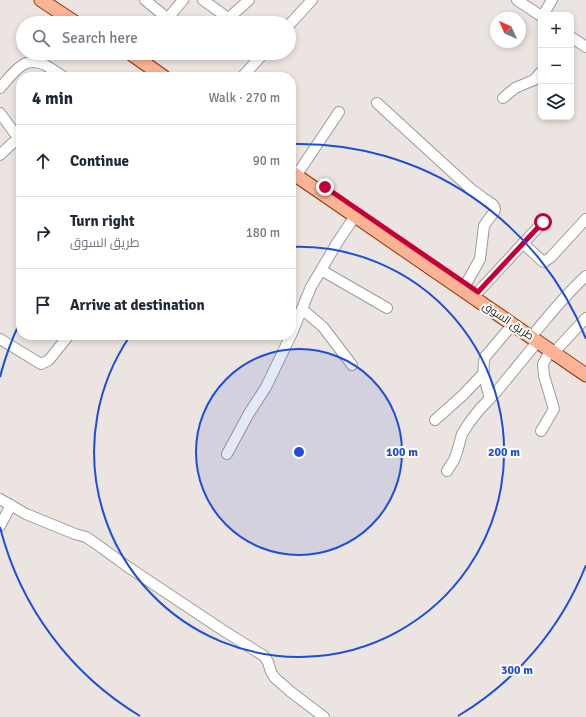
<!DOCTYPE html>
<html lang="en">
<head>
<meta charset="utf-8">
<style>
  :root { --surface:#fff; --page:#f2f2f3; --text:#1f2937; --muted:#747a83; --line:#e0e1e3 }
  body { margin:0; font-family:Signika,Cairo,sans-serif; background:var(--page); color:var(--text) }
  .controls { position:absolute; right:12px; top:12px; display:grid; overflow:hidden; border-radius:8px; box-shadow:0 2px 6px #0003 }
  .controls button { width:36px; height:36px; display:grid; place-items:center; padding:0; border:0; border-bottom:1px solid var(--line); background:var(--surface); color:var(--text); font:20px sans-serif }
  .compass { position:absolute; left:490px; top:12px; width:36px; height:36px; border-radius:50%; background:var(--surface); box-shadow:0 2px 6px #0003; rotate:315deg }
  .stop { position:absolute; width:12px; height:12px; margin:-9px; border:3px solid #c30138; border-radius:50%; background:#fff }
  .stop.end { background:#c30138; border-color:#fff; box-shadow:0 1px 4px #0008 }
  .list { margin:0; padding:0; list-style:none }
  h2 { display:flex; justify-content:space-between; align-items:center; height:52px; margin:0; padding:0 16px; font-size:17px }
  h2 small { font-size:13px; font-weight:400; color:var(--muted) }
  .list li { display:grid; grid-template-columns:26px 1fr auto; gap:12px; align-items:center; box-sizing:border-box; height:72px; padding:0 16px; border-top:1px solid var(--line) }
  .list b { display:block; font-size:15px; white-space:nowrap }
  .list p { margin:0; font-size:13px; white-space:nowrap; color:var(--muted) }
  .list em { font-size:13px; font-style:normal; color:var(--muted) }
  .icon { flex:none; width:22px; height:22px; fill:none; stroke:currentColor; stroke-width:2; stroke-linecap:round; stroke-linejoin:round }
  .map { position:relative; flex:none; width:586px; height:717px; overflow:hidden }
  .search { position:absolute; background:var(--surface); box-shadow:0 2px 6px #0003; left:16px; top:16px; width:280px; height:44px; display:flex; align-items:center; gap:10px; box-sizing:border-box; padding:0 14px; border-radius:22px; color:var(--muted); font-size:15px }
  .panel { position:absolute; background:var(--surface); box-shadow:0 2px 6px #0003; left:16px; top:72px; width:280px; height:268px; border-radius:16px }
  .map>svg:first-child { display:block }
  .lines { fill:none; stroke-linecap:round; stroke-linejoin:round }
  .minor-casing { stroke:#9b9b9b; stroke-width:12 }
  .major-casing { stroke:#903801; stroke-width:15 }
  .minor { stroke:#fff; stroke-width:10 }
  .major { stroke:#fbb396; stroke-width:13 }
  .route { stroke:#c30138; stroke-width:5 }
  .ring { fill:none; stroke:#1d4ed8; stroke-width:2 }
  .labels { text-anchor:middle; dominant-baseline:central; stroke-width:4; stroke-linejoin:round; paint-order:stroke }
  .street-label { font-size:11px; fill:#1a1a1a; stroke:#fff }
  .centre { fill:#1d4ed8; stroke:#fff; stroke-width:2 }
  .ring-label { font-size:12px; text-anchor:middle; font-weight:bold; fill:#1d4ed8; stroke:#fff; stroke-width:4; stroke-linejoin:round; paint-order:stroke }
</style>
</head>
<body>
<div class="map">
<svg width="586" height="717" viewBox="0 0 586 717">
  <rect width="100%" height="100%" fill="#ece4e0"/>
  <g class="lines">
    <defs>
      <g id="minor">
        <path d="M 145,0 L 167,18"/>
        <path d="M 203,0 L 228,18"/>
        <path d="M 517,0 L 541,16"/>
        <path d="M 543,15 L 552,0"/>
        <path d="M 164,23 L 183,0"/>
        <path d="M 223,23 L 249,0"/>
        <path d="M 289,25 L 312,0"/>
        <path d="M 571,37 L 586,47"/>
        <path d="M 242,77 L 264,53"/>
        <path d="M 0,88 C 13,74 24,54 45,65 C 52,69 58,73 64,77"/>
        <path d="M 503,98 L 515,88 L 534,80 L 541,72"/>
        <path d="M 377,103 L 472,190 C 476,192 479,195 483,198 C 487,201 498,205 494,212 C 491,217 487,220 484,226 L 480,259 L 466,284"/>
        <path d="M 0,113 L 19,139"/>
        <path d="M 0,155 C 6,150 13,140 21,139"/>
        <path d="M 300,170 L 339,112"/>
        <path d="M 523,243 L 542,261 L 544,262 L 551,257 L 586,219"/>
        <path d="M 321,270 L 387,308"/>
        <path d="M 478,292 L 543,222"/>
        <path d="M 302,309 L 323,327 L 352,365"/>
        <path d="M 536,331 C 552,312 567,293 586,276"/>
        <path d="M 0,339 L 41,364 L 49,360 L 69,335"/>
        <path d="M 559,347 L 586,318"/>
        <path d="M 490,398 C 486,384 481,371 485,357 L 513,324"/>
        <path d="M 435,420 L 463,395 L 483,374"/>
        <path d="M 541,431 L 554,409 L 544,376 L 543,364 L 550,351"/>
        <path d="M 227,454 L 248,415 L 266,387 L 292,333 L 311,287 L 337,243 L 355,216"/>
        <path d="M 447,471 L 454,460 L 457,452 L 462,434 L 469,423 L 479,410 L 497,391 L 538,341"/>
        <path d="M 0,499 L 26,514 L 75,534 L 86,537 L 95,543 L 128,567 L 221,629 L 264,656 L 268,662 L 271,672 L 275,678 L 291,692 L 324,717"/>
        <path d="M 0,526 L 11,505"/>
      </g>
      <g id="major">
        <path d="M 41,0 L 76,23"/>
        <path d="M 130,53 L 164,77"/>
        <path d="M 291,172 L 586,375"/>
      </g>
    </defs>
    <use href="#minor" class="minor-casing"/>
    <use href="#major" class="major-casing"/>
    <use href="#minor" class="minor"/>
    <use href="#major" class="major"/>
  </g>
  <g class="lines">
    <path class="route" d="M 325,187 L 478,292 L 543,222"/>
  </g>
  <circle cx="299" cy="452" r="103" fill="#1d4ed8" fill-opacity=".12"/>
  <g class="ring">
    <circle cx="299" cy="452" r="103"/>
    <path d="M292 247A205 205 0 1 1 130 336"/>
    <path d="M586 565A308 308 0 0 1 458 716M140 716A308 308 0 0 1 0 527M0 377A308 308 0 0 1 20 322M294 144A308 308 0 0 1 586 339"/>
  </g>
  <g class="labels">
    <g class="street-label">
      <text transform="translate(508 321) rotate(34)">طريق السوق</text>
    </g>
  </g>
  <circle cx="299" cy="452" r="6" class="centre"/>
  <g class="ring-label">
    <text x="402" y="456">100 m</text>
    <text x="504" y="456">200 m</text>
    <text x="517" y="674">300 m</text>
  </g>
</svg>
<div class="controls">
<button>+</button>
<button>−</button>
<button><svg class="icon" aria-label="layers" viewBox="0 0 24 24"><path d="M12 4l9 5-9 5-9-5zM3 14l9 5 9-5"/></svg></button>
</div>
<svg class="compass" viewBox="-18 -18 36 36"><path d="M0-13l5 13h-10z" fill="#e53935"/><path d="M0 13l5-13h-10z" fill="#747a83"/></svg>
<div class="stop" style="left:543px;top:222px"></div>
<div class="stop end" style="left:325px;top:187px"></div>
<div class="search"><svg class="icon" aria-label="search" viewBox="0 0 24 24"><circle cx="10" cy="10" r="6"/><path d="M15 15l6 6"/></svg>Search here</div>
<section class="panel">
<h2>4 min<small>Walk · 270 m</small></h2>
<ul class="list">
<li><svg class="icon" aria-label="ahead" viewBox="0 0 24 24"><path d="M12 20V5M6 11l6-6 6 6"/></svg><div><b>Continue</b></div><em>90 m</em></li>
<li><svg class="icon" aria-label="right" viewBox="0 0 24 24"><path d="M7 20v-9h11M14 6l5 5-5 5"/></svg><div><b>Turn right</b><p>طريق السوق</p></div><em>180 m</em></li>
<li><svg class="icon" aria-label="arrive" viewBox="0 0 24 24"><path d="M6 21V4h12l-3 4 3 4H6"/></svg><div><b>Arrive at destination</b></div></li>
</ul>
</section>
</div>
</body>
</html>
